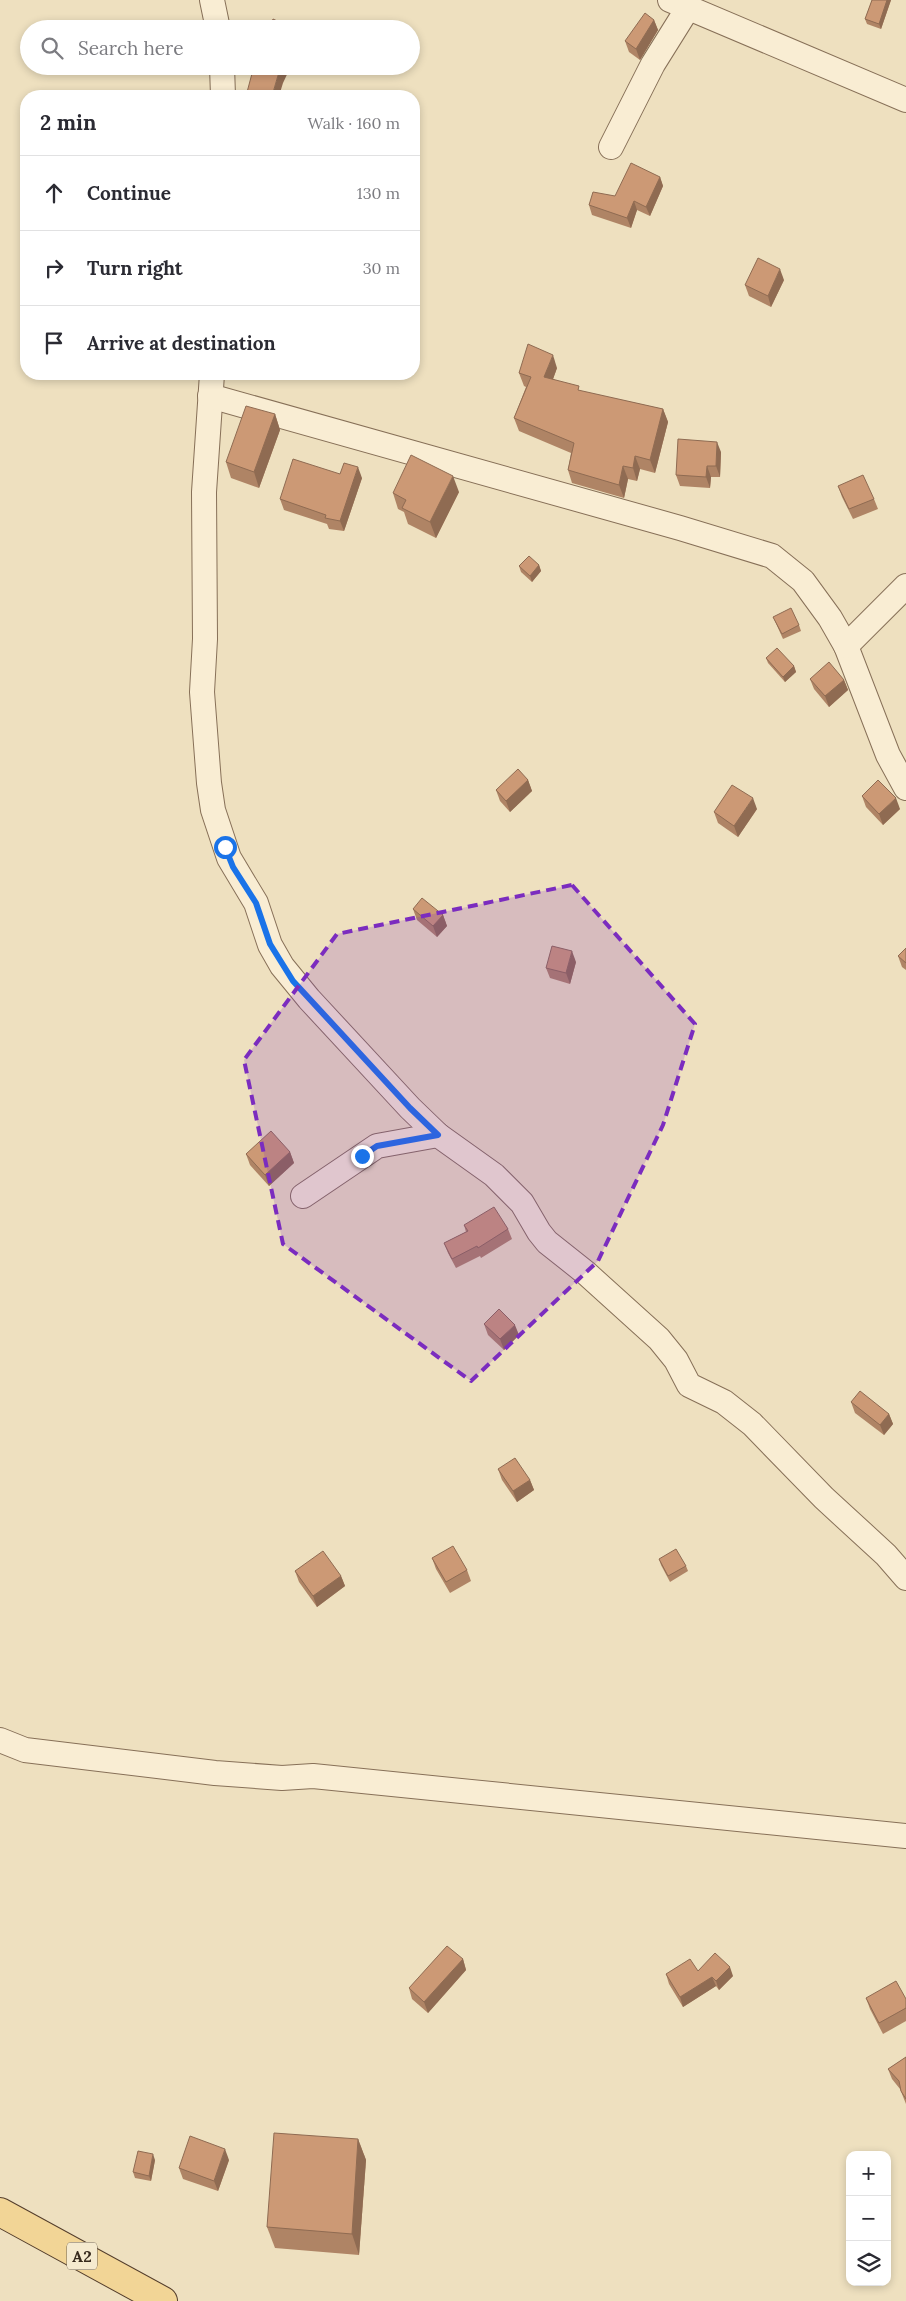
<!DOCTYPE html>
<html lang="en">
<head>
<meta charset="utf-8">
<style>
  :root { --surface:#fff; --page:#f2f2f3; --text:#2b2b33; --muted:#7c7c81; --line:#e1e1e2 }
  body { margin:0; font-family:Lora,serif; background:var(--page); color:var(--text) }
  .controls { position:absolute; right:15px; bottom:15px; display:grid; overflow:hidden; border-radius:10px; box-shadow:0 2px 8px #0003 }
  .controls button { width:45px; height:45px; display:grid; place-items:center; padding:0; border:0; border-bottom:1px solid var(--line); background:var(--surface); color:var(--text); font:25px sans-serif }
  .stop { position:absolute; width:15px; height:15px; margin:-11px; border:4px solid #1a73e8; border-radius:50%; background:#fff }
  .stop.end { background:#1a73e8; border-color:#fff; box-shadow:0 1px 5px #0008 }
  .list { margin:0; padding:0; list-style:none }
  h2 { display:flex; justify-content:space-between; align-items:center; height:65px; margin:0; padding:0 20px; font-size:21px }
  h2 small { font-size:16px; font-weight:400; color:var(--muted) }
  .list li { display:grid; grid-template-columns:32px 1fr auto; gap:15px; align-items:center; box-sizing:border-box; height:75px; padding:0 20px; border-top:1px solid var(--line) }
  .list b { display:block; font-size:19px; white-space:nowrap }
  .list em { font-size:16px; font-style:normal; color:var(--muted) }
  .icon { flex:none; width:28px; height:28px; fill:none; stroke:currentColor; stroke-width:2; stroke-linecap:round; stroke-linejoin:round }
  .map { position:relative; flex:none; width:906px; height:2301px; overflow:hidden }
  .search { position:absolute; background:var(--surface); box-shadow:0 2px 8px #0003; left:20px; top:20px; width:400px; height:55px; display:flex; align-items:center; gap:12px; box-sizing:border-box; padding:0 18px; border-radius:28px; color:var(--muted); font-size:19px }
  .panel { position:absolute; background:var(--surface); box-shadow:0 2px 8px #0003; left:20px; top:90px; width:400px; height:290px; border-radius:20px }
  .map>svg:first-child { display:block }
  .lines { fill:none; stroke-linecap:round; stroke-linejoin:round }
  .minor-casing { stroke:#877058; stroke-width:26 }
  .major-casing { stroke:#543e2c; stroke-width:30 }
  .minor { stroke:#f9edd3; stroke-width:24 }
  .major { stroke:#f2d596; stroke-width:28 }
  .wall { fill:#af8465 }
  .shaded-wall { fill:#8f6b52 }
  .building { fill:#cc9975; stroke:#8f6b52 }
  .route { stroke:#1a73e8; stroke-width:6 }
  .marked { fill:#7b2cbf; fill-opacity:0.2; stroke:#7b2cbf; stroke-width:4; stroke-dasharray:10 6; stroke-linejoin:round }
  .labels { text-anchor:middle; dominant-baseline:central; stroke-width:4.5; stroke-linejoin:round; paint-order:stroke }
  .shield { fill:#f5eacf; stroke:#6f6352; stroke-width:1 }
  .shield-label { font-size:16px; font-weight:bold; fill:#36291c }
</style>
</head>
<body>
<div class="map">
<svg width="906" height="2301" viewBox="0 0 906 2301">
  <rect width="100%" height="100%" fill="#eee0bf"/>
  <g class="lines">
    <defs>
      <g id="minor">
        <path d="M 212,0 L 218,29"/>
        <path d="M 670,0 L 906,100"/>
        <path d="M 222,66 L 223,96"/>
        <path d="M 611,147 L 653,64 L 688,8"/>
        <path d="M 212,374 L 204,492 L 205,639 L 202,692 L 209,783 L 213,810 L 229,858 L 256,903 L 270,945 L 282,966 L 309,999 L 410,1108 L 438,1135 L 494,1175 L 522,1203 L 539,1232 L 547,1242 L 586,1273 L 659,1339 L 676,1360 L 689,1385 L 724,1402 L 752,1424 L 824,1498 L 886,1555 L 906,1578"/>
        <path d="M 210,396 L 680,528 L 772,556 L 803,581 L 830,618 L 846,646 L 888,755 L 906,788"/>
        <path d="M 846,646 L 906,586"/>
        <path d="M 303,1196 L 377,1146 L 438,1135"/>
        <path d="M 0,1740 L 25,1750 L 215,1773 L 282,1778 L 313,1776 L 906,1836"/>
      </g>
      <path id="major" d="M 0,2212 L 163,2301"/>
    </defs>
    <use href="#minor" class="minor-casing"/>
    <use href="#major" class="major-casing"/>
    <use href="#minor" class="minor"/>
    <use href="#major" class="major"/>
  </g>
  <g class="wall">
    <path d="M 872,0 L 891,0 L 881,29 L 867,24 L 865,19 Z"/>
    <path d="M 654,20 L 658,30 L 640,60 L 629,52 L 625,41 Z"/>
    <path d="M 660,177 L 663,186 L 650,216 L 637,210 L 631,228 L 592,215 L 589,205 L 615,196 Z"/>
    <path d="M 784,280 L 771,307 L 749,296 L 745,285 Z"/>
    <path d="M 557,368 L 553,379 L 580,391 L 663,409 L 668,422 L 655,473 L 640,469 L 637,481 L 628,479 L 624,498 L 572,483 L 568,470 L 571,453 L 519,431 L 514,418 L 526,387 L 524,386 L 519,373 Z"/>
    <path d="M 275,414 L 280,430 L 259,488 L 231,478 L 226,462 Z"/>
    <path d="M 721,452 L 720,477 L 711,477 L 710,488 L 680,486 L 676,475 Z"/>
    <path d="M 340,474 L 362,478 L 344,531 L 329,529 L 327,524 L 284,510 L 280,499 Z"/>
    <path d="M 838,486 L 874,499 L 878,509 L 853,519 L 842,497 Z"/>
    <path d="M 459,492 L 436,538 L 408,524 L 404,512 L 398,509 L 393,493 Z"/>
    <path d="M 539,565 L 541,571 L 532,582 L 521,572 L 519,566 Z"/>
    <path d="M 773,617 L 799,625 L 801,631 L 783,639 Z"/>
    <path d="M 766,658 L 794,666 L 796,672 L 785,682 L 768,663 Z"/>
    <path d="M 810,679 L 844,680 L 848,690 L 829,707 L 814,689 Z"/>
    <path d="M 528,780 L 532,791 L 510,812 L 500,801 L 496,790 Z"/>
    <path d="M 862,796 L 900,809 L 883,825 L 866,807 Z"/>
    <path d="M 757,809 L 738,837 L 718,823 L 714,812 Z"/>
    <path d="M 413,909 L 443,915 L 447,926 L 437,937 L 417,920 Z"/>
    <path d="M 906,948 L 906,970 L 902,967 L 898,956 Z"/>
    <path d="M 576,962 L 570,984 L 550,978 L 546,968 Z"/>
    <path d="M 290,1152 L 294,1163 L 269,1186 L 250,1165 L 246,1154 Z"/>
    <path d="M 464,1225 L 508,1229 L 512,1239 L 481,1258 L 480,1256 L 456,1268 L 448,1253 L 444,1243 L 466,1232 Z"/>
    <path d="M 484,1324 L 519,1335 L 504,1350 L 488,1335 Z"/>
    <path d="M 851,1402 L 889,1414 L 893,1424 L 884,1435 L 855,1413 Z"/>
    <path d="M 498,1469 L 530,1480 L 534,1490 L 517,1502 L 502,1480 Z"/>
    <path d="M 432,1558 L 467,1570 L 471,1581 L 450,1593 L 436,1569 Z"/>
    <path d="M 659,1559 L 686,1566 L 688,1571 L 670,1582 L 661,1565 Z"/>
    <path d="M 295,1571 L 341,1576 L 345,1586 L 317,1607 L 299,1582 Z"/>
    <path d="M 463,1959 L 466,1970 L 428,2013 L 412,1999 L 409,1988 Z"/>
    <path d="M 698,1971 L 733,1976 L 719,1990 L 716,1986 L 683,2007 L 669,1984 L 666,1974 Z"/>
    <path d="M 866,1998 L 906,1999 L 906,2021 L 883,2034 L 870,2009 Z"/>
    <path d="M 906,2057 L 906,2104 L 900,2089 L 892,2079 L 888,2069 Z"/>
    <path d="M 358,2139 L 366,2160 L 359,2255 L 275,2248 L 267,2227 Z"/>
    <path d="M 155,2160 L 151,2181 L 135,2178 L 133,2172 Z"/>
    <path d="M 229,2160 L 218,2191 L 183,2179 L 179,2168 Z"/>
  </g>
  <g class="shaded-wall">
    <path d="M 887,0 L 891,0 L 881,29 L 879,24 Z"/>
    <path d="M 654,20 L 658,30 L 640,60 L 636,49 Z"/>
    <path d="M 282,66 L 291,66 L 283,83 L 279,96 L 272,96 L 279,72 Z"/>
    <path d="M 660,177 L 663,186 L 650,216 L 646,207 Z"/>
    <path d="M 634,201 L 637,210 L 631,228 L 627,218 Z"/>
    <path d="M 780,269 L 784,280 L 771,307 L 768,296 Z"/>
    <path d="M 553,355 L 557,368 L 549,390 L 544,377 Z"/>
    <path d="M 663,409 L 668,422 L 655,473 L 650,460 Z"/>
    <path d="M 275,414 L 280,430 L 259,488 L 254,472 Z"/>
    <path d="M 717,442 L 721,452 L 720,477 L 716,466 Z"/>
    <path d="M 635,456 L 640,469 L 637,481 L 633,468 Z"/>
    <path d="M 623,466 L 628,479 L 624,498 L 619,485 Z"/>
    <path d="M 707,466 L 711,477 L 710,488 L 706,477 Z"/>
    <path d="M 358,467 L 362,478 L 344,531 L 340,521 Z"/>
    <path d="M 453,476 L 459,492 L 436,538 L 430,522 Z"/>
    <path d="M 539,565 L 541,571 L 532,582 L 530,576 Z"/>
    <path d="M 794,666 L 796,672 L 785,682 L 783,677 Z"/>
    <path d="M 844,680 L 848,690 L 829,707 L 825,696 Z"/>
    <path d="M 528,780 L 532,791 L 510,812 L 506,801 Z"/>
    <path d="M 753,798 L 757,809 L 738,837 L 734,826 Z"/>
    <path d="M 896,798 L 900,809 L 883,825 L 879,814 Z"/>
    <path d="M 443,915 L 447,926 L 437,937 L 433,926 Z"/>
    <path d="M 572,951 L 576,962 L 570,984 L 566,973 Z"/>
    <path d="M 290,1152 L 294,1163 L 269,1186 L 265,1175 Z"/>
    <path d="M 515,1325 L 519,1335 L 504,1350 L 500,1339 Z"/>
    <path d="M 889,1414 L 893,1424 L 884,1435 L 880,1425 Z"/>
    <path d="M 530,1480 L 534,1490 L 517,1502 L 513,1491 Z"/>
    <path d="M 341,1576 L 345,1586 L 317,1607 L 313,1596 Z"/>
    <path d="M 463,1959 L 466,1970 L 428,2013 L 424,2002 Z"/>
    <path d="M 730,1967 L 733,1976 L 719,1990 L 716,1981 Z"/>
    <path d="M 712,1977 L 716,1986 L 683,2007 L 680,1997 Z"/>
    <path d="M 358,2139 L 366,2160 L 359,2255 L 352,2234 Z"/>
    <path d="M 225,2149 L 229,2160 L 218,2191 L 214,2181 Z"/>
    <path d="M 153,2154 L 155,2160 L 151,2181 L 149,2176 Z"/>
  </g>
  <g class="building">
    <path d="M 872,0 L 887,0 L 879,24 L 865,19 Z"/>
    <path d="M 645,13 L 654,20 L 636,49 L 625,41 Z"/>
    <path d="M 273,19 L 294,29 L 269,29 Z"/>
    <path d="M 254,66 L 282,66 L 279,72 L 272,96 L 246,96 Z"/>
    <path d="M 631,163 L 660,177 L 646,207 L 634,201 L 627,218 L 589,205 L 593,192 L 615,196 Z"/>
    <path d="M 758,258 L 780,269 L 768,296 L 745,285 Z"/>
    <path d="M 528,344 L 553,355 L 544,377 L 579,386 L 578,390 L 663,409 L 650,460 L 635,456 L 633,468 L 623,466 L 619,485 L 568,470 L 574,443 L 514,418 L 531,377 L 519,373 Z"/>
    <path d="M 246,406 L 275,414 L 254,472 L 226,462 Z"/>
    <path d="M 678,439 L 717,442 L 716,466 L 707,466 L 706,477 L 676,475 Z"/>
    <path d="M 411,455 L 453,476 L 430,522 L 402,508 L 406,500 L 393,493 Z"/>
    <path d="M 293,459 L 340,474 L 344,463 L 358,467 L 340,521 L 325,518 L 326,515 L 280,499 Z"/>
    <path d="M 863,475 L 874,499 L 849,509 L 838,486 Z"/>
    <path d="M 529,556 L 539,565 L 530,576 L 519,566 Z"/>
    <path d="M 791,608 L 799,625 L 782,634 L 773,617 Z"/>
    <path d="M 777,648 L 794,666 L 783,677 L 766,658 Z"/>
    <path d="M 829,662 L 844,680 L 825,696 L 810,679 Z"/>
    <path d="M 518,769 L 528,780 L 506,801 L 496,790 Z"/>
    <path d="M 878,780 L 896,798 L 879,814 L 862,796 Z"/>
    <path d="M 732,785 L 753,798 L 734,826 L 714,812 Z"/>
    <path d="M 422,898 L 443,915 L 433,926 L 413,909 Z"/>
    <path d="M 552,946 L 572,951 L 566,973 L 546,968 Z"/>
    <path d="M 906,948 L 906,963 L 898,956 Z"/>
    <path d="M 271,1131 L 290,1152 L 265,1175 L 246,1154 Z"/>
    <path d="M 494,1207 L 508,1229 L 478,1248 L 477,1246 L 452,1259 L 444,1243 L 468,1231 L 464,1225 Z"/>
    <path d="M 499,1309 L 515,1325 L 500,1339 L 484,1324 Z"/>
    <path d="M 860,1391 L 889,1414 L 880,1425 L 851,1402 Z"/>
    <path d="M 515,1458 L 530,1480 L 513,1491 L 498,1469 Z"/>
    <path d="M 453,1546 L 467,1570 L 446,1582 L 432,1558 Z"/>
    <path d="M 676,1549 L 686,1566 L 668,1576 L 659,1559 Z"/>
    <path d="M 323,1551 L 341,1576 L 313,1596 L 295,1571 Z"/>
    <path d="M 447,1946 L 463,1959 L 424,2002 L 409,1988 Z"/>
    <path d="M 715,1953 L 730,1967 L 716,1981 L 712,1977 L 680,1997 L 666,1974 L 690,1959 L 698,1971 Z"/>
    <path d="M 896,1981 L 906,1999 L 906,2008 L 879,2023 L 866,1998 Z"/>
    <path d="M 906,2057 L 906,2099 L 901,2091 L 899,2081 L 888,2069 Z"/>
    <path d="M 274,2133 L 358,2139 L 352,2234 L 267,2227 Z"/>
    <path d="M 190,2136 L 225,2149 L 214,2181 L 179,2168 Z"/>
    <path d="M 138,2151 L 153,2154 L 149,2176 L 133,2172 Z"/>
  </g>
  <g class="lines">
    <path class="route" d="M 225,847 L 233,867 L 256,903 L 270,944 L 293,981 L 410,1108 L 438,1135 L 377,1146 L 362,1156"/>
  </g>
  <path class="marked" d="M 572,885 L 695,1024 L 663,1125 L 598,1261 L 471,1381 L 283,1244 L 244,1060 L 337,934 Z"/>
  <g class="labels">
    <rect class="shield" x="67" y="2242.5" width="30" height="27" rx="4"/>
    <g class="shield-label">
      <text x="82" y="2256">A2</text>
    </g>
  </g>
</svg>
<div class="controls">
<button>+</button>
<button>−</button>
<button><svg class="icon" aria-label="layers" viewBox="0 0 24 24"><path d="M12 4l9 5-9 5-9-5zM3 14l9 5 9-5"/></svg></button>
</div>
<div class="stop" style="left:225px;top:847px"></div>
<div class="stop end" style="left:362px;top:1156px"></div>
<div class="search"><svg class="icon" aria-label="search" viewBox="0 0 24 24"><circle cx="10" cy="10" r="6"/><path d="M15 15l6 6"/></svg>Search here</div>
<section class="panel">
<h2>2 min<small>Walk · 160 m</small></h2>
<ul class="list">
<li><svg class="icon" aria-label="ahead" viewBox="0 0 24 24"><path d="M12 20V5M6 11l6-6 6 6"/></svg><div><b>Continue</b></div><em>130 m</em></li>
<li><svg class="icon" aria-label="right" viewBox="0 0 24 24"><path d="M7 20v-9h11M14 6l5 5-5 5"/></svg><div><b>Turn right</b></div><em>30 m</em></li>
<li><svg class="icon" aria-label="arrive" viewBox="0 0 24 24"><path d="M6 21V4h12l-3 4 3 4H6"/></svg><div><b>Arrive at destination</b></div></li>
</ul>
</section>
</div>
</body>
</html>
